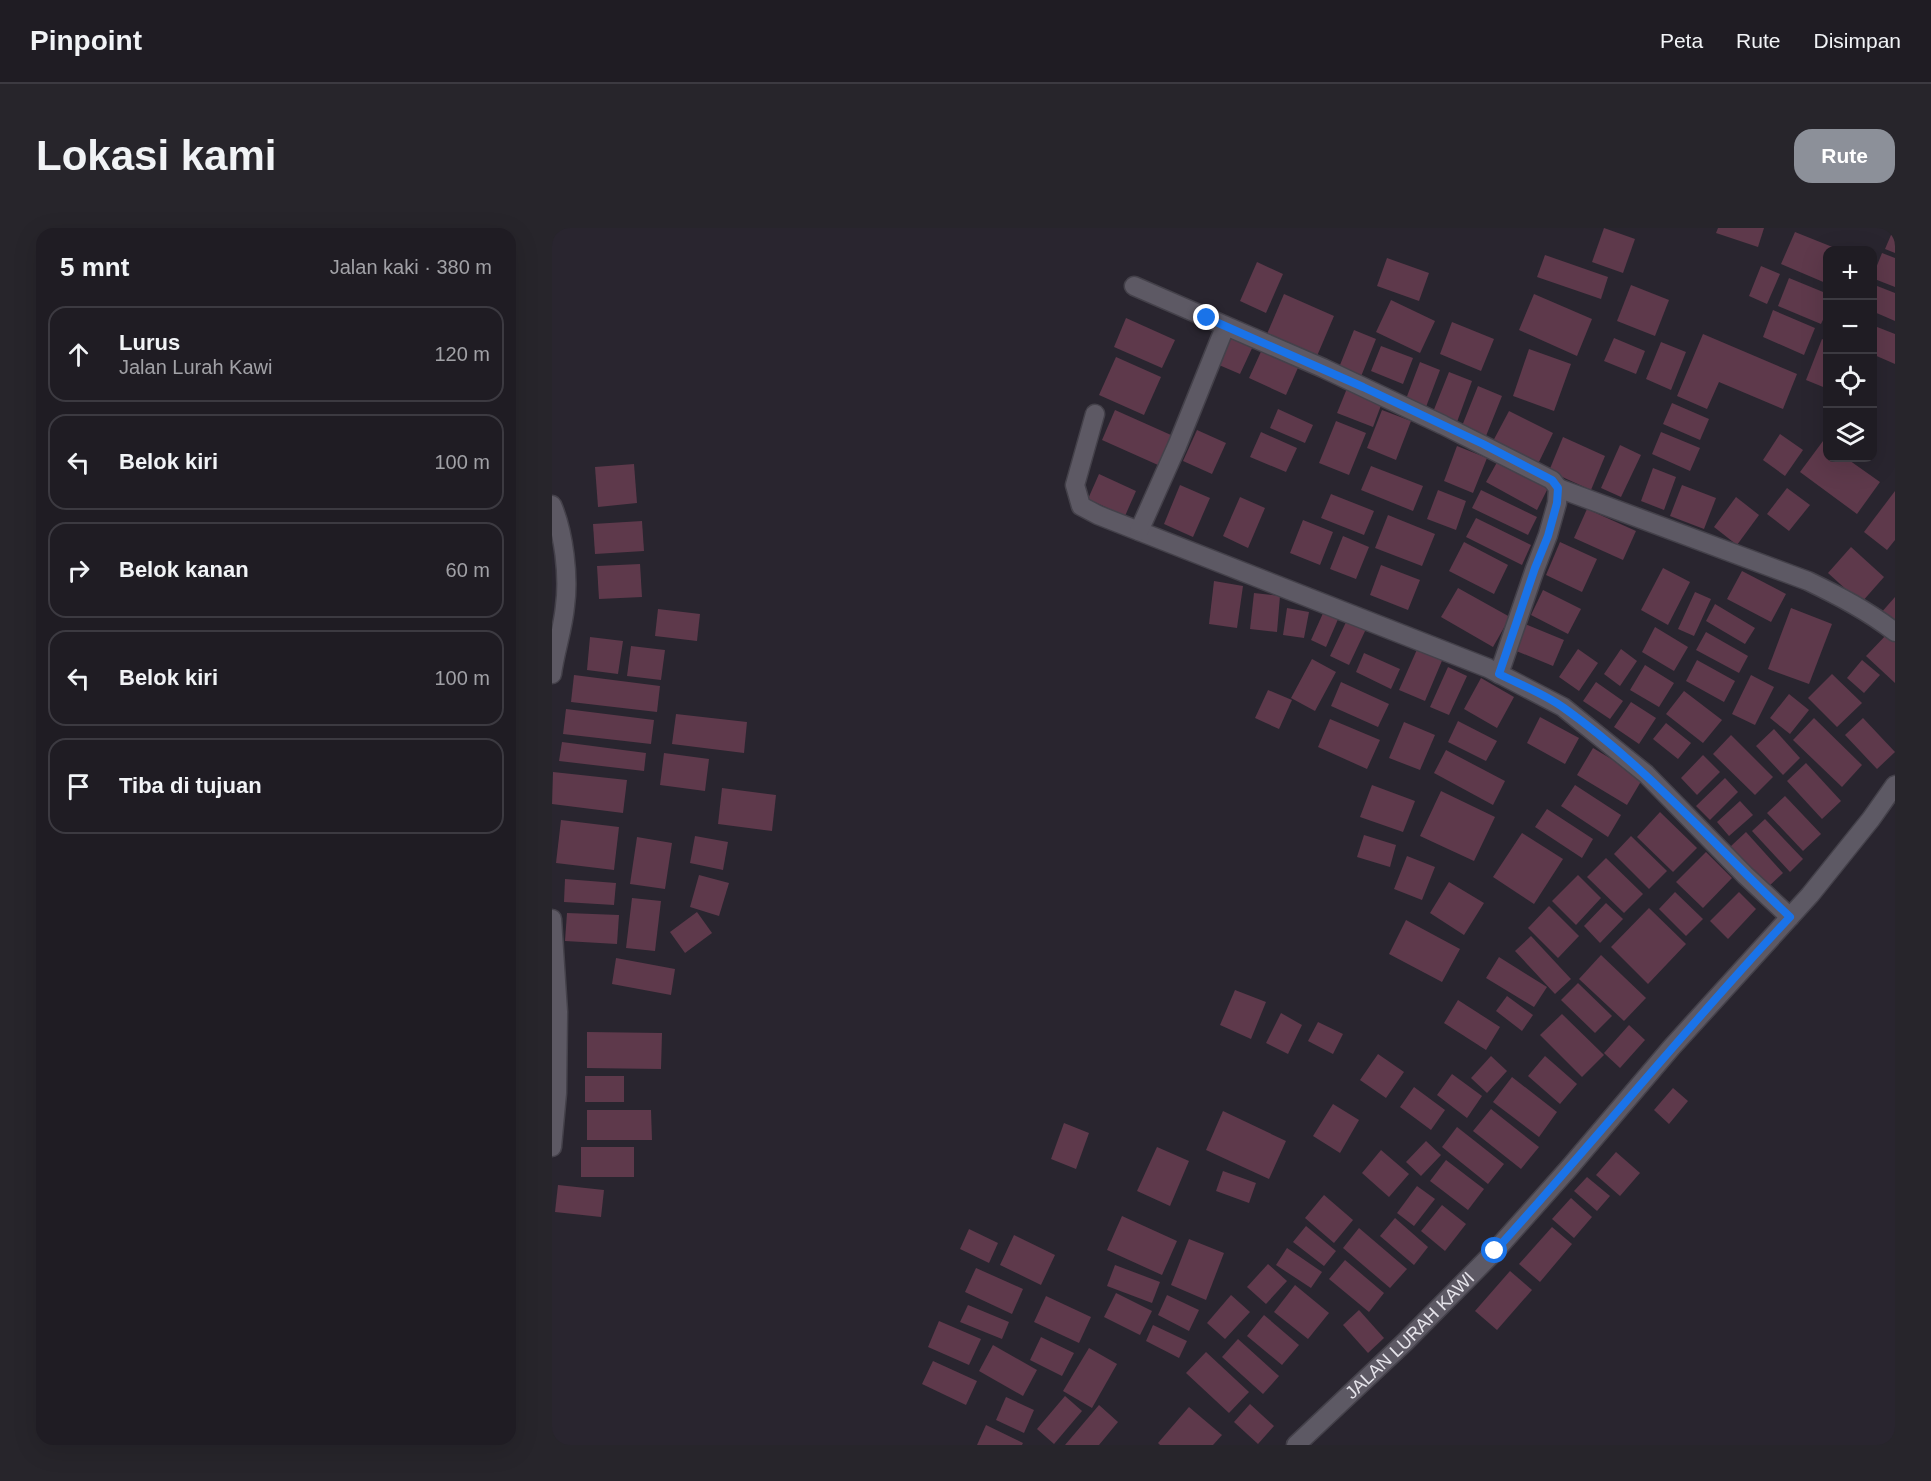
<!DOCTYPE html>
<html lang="id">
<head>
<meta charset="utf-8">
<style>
  :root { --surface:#1f1c23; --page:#27252b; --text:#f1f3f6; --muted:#a1a1a6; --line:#3c3a41; --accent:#8c9099 }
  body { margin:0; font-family:Helvetica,sans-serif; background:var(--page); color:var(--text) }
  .controls { position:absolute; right:18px; top:18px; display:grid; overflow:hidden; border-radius:12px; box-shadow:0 6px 24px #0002 }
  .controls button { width:54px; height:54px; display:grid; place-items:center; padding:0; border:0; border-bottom:2px solid var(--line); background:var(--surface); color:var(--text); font:30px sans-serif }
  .stop { position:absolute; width:18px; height:18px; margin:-14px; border:4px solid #1a73e8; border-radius:50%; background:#fff }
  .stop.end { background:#1a73e8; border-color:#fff; box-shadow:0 2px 6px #0008 }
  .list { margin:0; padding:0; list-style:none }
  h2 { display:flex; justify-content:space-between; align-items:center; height:78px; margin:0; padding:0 24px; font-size:26px }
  h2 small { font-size:20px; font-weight:400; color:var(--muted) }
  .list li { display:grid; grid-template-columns:39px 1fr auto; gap:18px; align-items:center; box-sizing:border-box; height:96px; margin:0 12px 12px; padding:0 12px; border:2px solid var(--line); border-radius:18px }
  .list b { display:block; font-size:22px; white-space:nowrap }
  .list p { margin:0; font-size:20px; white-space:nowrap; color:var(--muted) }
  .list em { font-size:20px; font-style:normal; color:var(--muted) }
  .icon { flex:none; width:33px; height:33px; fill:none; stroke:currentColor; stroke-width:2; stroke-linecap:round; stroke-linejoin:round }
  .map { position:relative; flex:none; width:1343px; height:1217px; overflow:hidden; border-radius:18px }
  header { display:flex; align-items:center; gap:36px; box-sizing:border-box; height:84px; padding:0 30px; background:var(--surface); border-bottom:2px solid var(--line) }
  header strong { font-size:28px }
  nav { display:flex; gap:33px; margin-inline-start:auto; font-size:21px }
  .intro { display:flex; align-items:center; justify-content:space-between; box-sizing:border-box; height:144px; padding:0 36px }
  h1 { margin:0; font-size:42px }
  .button { padding:15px 27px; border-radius:18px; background:var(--accent); color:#fff; font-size:21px; font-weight:700 }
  main { display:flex; gap:36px; padding:0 36px }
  aside { flex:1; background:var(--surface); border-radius:18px; box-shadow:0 6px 24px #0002 }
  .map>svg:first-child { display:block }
  .building { fill:#5e394b }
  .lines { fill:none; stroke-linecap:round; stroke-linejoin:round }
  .street-casing { stroke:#44414a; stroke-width:21 }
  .secondary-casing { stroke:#44414a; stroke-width:21 }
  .street { stroke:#5d5964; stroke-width:18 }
  .secondary { stroke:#5d5964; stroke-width:18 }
  .route { stroke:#1a73e8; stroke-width:8 }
  .labels { text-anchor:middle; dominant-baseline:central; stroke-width:6; stroke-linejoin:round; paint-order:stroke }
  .street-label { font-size:18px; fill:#e5e3ea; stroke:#110f13 }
</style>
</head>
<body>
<header>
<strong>Pinpoint</strong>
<nav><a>Peta</a><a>Rute</a><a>Disimpan</a></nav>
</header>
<div class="intro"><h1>Lokasi kami</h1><a class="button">Rute</a></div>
<main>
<aside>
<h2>5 mnt<small>Jalan kaki · 380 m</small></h2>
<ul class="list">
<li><svg class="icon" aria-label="ahead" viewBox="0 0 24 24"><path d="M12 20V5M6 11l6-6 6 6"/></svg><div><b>Lurus</b><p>Jalan Lurah Kawi</p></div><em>120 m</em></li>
<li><svg class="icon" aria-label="left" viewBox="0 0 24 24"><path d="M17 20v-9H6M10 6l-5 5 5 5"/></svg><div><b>Belok kiri</b></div><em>100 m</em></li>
<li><svg class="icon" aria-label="right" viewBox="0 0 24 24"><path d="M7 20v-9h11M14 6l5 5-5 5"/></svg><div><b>Belok kanan</b></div><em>60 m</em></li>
<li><svg class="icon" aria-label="left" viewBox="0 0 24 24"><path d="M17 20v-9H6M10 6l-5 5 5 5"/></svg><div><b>Belok kiri</b></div><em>100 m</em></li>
<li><svg class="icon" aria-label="arrive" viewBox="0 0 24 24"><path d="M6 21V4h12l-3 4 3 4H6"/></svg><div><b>Tiba di tujuan</b></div></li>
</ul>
</aside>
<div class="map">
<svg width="1343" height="1217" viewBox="0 0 1343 1217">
  <rect width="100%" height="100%" fill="#29252f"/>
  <g class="building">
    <path d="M 1052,0 L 1083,11 L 1071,45 L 1040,34 Z"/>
    <path d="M 1166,0 L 1212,0 L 1206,19 L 1164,5 Z"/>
    <path d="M 1342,0 L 1343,0 L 1343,25 L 1333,21 Z"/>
    <path d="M 1243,4 L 1288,22 L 1276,22 L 1276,56 L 1229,36 Z"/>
    <path d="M 1330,25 L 1343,30 L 1343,59 L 1320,50 Z"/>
    <path d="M 993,27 L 1056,49 L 1049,71 L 985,49 Z"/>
    <path d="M 835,30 L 877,45 L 867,73 L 825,58 Z"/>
    <path d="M 705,34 L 731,46 L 714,85 L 688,73 Z"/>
    <path d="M 1209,38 L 1228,46 L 1215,76 L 1197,68 Z"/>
    <path d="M 1237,50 L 1276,66 L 1276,81 L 1269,96 L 1226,78 Z"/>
    <path d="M 1320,56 L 1343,65 L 1343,93 L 1320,83 Z"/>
    <path d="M 1079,57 L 1117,72 L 1103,108 L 1065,93 Z"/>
    <path d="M 732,66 L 782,88 L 765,128 L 715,106 Z"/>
    <path d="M 982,66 L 1040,91 L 1025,128 L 967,102 Z"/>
    <path d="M 839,72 L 883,93 L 868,125 L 824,104 Z"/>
    <path d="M 1221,82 L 1263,100 L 1252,127 L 1211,109 Z"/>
    <path d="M 574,90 L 623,112 L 610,140 L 562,119 Z"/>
    <path d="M 900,94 L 942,111 L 929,143 L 888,126 Z"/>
    <path d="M 1320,97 L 1343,106 L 1343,136 L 1320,126 Z"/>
    <path d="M 802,102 L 824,111 L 808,151 L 786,142 Z"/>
    <path d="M 680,106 L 702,116 L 688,146 L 667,137 Z"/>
    <path d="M 1151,106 L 1245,146 L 1231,181 L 1167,154 L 1155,181 L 1125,168 Z"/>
    <path d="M 1062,110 L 1093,123 L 1084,146 L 1052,133 Z"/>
    <path d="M 1270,111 L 1276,114 L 1276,161 L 1254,152 Z"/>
    <path d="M 1109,114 L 1134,124 L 1119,162 L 1094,151 Z"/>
    <path d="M 712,117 L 749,133 L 734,167 L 697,150 Z"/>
    <path d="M 829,118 L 861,130 L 851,156 L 819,143 Z"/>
    <path d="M 977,121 L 1019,136 L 1002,183 L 961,168 Z"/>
    <path d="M 564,129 L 609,149 L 592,187 L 547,167 Z"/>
    <path d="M 868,134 L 888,142 L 874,179 L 854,171 Z"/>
    <path d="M 897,144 L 920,153 L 905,194 L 881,184 Z"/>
    <path d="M 796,158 L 831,172 L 821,199 L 785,185 Z"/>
    <path d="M 926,158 L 950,168 L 934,208 L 910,198 Z"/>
    <path d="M 1120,175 L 1157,191 L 1148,212 L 1111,196 Z"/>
    <path d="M 726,181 L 761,197 L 753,215 L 718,200 Z"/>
    <path d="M 563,182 L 619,207 L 606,237 L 550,212 Z"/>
    <path d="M 830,182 L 859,193 L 844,232 L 815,220 Z"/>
    <path d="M 957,183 L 1001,205 L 985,238 L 940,215 Z"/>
    <path d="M 784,193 L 814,205 L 797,247 L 767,235 Z"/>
    <path d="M 645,202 L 674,215 L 660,246 L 631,233 Z"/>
    <path d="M 709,204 L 745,220 L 734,244 L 698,229 Z"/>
    <path d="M 1109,204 L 1148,220 L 1138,243 L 1100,226 Z"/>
    <path d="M 1228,206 L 1251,222 L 1233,248 L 1211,232 Z"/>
    <path d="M 1011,209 L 1053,228 L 1039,262 L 997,243 Z"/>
    <path d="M 1271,213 L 1276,216 L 1276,230 L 1294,230 L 1328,254 L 1305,286 L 1248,244 Z"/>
    <path d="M 1068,217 L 1089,227 L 1069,269 L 1049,260 Z"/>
    <path d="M 905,218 L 935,230 L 921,265 L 892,253 Z"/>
    <path d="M 948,229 L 998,256 L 985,282 L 934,254 Z"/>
    <path d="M 82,236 L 85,275 L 46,279 L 43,239 Z"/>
    <path d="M 819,238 L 871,258 L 861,283 L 809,262 Z"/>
    <path d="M 1101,240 L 1124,249 L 1112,282 L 1089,273 Z"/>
    <path d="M 547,246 L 584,263 L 573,288 L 536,271 Z"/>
    <path d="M 628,257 L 658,270 L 641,309 L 612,296 Z"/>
    <path d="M 1130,257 L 1164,270 L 1152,301 L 1118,288 Z"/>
    <path d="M 1235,260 L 1258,277 L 1237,303 L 1215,286 Z"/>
    <path d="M 886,262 L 914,273 L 904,302 L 875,291 Z"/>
    <path d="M 929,262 L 985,289 L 976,307 L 920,280 Z"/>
    <path d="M 1343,263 L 1343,312 L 1335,322 L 1312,304 Z"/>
    <path d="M 779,266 L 822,283 L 812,307 L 769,290 Z"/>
    <path d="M 688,269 L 713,280 L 696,320 L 671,308 Z"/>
    <path d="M 1184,269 L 1207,287 L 1185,317 L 1162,299 Z"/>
    <path d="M 1035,281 L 1084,303 L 1071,332 L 1022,310 Z"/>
    <path d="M 836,287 L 883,306 L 870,338 L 823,320 Z"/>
    <path d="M 924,290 L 979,317 L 970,337 L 914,309 Z"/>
    <path d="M 751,292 L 781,304 L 768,337 L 738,325 Z"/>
    <path d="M 90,293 L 92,323 L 43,326 L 41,296 Z"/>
    <path d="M 791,308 L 817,319 L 804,351 L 778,341 Z"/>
    <path d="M 912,314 L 956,337 L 942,366 L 897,343 Z"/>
    <path d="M 1008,314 L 1045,331 L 1030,364 L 994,347 Z"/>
    <path d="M 1299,319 L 1332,349 L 1309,375 L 1276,345 Z"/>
    <path d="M 88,336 L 90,369 L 47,371 L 45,338 Z"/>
    <path d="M 829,337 L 868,352 L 856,382 L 818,367 Z"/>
    <path d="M 1111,340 L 1138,354 L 1116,397 L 1089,382 Z"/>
    <path d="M 1190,343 L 1234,366 L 1219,394 L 1175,371 Z"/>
    <path d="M 662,353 L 691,358 L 685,400 L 657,396 Z"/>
    <path d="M 906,360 L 958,389 L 941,419 L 889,389 Z"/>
    <path d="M 991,362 L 1029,381 L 1016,406 L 979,387 Z"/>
    <path d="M 1143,364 L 1159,371 L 1142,408 L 1126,401 Z"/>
    <path d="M 702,365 L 728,368 L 725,404 L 698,401 Z"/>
    <path d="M 1343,369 L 1343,401 L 1328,386 Z"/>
    <path d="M 1163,376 L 1203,400 L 1193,416 L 1154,393 Z"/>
    <path d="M 735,380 L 757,384 L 752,410 L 731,407 Z"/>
    <path d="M 1239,380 L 1280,396 L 1257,456 L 1216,441 Z"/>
    <path d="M 106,381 L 148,386 L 145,413 L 103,408 Z"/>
    <path d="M 772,383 L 787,389 L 774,419 L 759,412 Z"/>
    <path d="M 795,392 L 814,401 L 797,437 L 778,428 Z"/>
    <path d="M 973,396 L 1012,412 L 1001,438 L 962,422 Z"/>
    <path d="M 1103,399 L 1136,419 L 1122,443 L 1090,424 Z"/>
    <path d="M 1338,403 L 1343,407 L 1343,455 L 1314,428 Z"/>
    <path d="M 1154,404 L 1196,428 L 1187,445 L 1144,422 Z"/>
    <path d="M 38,409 L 71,413 L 66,446 L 35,442 Z"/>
    <path d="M 867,417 L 892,428 L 873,473 L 847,462 Z"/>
    <path d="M 79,418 L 113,422 L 109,452 L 75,448 Z"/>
    <path d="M 1026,421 L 1046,435 L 1027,463 L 1007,449 Z"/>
    <path d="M 1069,421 L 1085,433 L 1068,458 L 1052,446 Z"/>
    <path d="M 812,425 L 848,441 L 839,461 L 804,444 Z"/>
    <path d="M 760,431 L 784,444 L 763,483 L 739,470 Z"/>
    <path d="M 1145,432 L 1183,453 L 1172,474 L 1134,453 Z"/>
    <path d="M 1310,432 L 1328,447 L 1312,465 L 1295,450 Z"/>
    <path d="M 1093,437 L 1122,455 L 1107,479 L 1078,462 Z"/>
    <path d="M 896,439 L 915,448 L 897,487 L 878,479 Z"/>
    <path d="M 1280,446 L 1310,475 L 1285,499 L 1256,470 Z"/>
    <path d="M 22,447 L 108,458 L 105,484 L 19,474 Z"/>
    <path d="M 1199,447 L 1222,459 L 1203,497 L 1180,486 Z"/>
    <path d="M 929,450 L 962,469 L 945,500 L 912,481 Z"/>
    <path d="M 789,454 L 837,476 L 826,499 L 779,478 Z"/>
    <path d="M 1044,454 L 1071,473 L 1058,491 L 1031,473 Z"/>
    <path d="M 716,462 L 740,472 L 727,501 L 703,490 Z"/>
    <path d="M 1132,463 L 1170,492 L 1151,515 L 1114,486 Z"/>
    <path d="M 1237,466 L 1257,482 L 1238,506 L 1218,490 Z"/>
    <path d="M 1079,474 L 1104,490 L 1087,516 L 1062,499 Z"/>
    <path d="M 14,481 L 102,492 L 99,516 L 11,506 Z"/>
    <path d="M 124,486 L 195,494 L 192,525 L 120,516 Z"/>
    <path d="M 988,489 L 1027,510 L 1013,536 L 975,515 Z"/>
    <path d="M 1262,490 L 1310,537 L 1290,559 L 1241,512 Z"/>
    <path d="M 1311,490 L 1343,524 L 1325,541 L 1293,507 Z"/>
    <path d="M 778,491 L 828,512 L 815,541 L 766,519 Z"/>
    <path d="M 906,493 L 945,513 L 934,533 L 896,514 Z"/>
    <path d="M 852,494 L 883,507 L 868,542 L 837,530 Z"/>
    <path d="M 1114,495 L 1139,515 L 1126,531 L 1101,511 Z"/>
    <path d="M 1222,501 L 1248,530 L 1231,547 L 1204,518 Z"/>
    <path d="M 1179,507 L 1221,549 L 1203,567 L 1161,526 Z"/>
    <path d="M 10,514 L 94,525 L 92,543 L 7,533 Z"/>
    <path d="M 1041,520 L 1091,550 L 1075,577 L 1025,547 Z"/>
    <path d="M 894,522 L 953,553 L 941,577 L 882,545 Z"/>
    <path d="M 112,525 L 157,531 L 153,563 L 108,557 Z"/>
    <path d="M 1151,527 L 1168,544 L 1145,567 L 1129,550 Z"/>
    <path d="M 1254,535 L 1289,573 L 1270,591 L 1235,553 Z"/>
    <path d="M 1,544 L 75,552 L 71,585 L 0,576 Z"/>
    <path d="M 1173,550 L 1186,564 L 1158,592 L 1144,578 Z"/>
    <path d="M 820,557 L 863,573 L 851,604 L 808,589 Z"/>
    <path d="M 1023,557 L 1069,587 L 1056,609 L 1009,578 Z"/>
    <path d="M 170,560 L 224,567 L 220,603 L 166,596 Z"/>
    <path d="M 889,563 L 943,589 L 922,633 L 868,608 Z"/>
    <path d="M 1233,568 L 1269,606 L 1251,623 L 1215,585 Z"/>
    <path d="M 1188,573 L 1201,587 L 1177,608 L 1165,594 Z"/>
    <path d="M 995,581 L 1041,611 L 1030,630 L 983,599 Z"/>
    <path d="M 1108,584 L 1145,620 L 1121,644 L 1085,609 Z"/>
    <path d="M 1213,591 L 1251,631 L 1238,644 L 1200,603 Z"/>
    <path d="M 9,592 L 67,599 L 62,642 L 4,635 Z"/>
    <path d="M 1194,604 L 1231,645 L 1215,660 L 1178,619 Z"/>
    <path d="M 970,605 L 1011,631 L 982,676 L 941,649 Z"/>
    <path d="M 812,607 L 844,617 L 838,639 L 805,629 Z"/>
    <path d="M 143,608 L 176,614 L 171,642 L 138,635 Z"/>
    <path d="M 1079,608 L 1115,643 L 1097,661 L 1062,626 Z"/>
    <path d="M 85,609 L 120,615 L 113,661 L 78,656 Z"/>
    <path d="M 1154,624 L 1180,650 L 1151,680 L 1124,654 Z"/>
    <path d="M 855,628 L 883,639 L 870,672 L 842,661 Z"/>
    <path d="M 1054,630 L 1091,666 L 1072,685 L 1035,649 Z"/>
    <path d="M 147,647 L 177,655 L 167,688 L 138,679 Z"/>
    <path d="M 1026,647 L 1049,670 L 1024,697 L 1000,673 Z"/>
    <path d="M 13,651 L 64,655 L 62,677 L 12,674 Z"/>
    <path d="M 897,654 L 932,675 L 912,707 L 878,685 Z"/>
    <path d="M 1123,664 L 1151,691 L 1134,708 L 1107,681 Z"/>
    <path d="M 1187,664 L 1204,681 L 1176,711 L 1158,693 Z"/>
    <path d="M 80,670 L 109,673 L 103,723 L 74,720 Z"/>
    <path d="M 1054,675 L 1071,691 L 1048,715 L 1032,698 Z"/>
    <path d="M 997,678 L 1027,708 L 1006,730 L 976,700 Z"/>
    <path d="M 1097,680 L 1134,716 L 1096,756 L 1059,719 Z"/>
    <path d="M 145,684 L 160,705 L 133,725 L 118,704 Z"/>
    <path d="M 15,685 L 67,687 L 65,716 L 13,713 Z"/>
    <path d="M 854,692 L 908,721 L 890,754 L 837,726 Z"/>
    <path d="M 979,708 L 1019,751 L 1003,766 L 963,723 Z"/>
    <path d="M 1049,727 L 1094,770 L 1072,793 L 1027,751 Z"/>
    <path d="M 947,729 L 995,759 L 982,779 L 934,750 Z"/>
    <path d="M 64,730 L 123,741 L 119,767 L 60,756 Z"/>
    <path d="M 1026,755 L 1060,788 L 1043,805 L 1009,772 Z"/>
    <path d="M 683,762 L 714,774 L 699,811 L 668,797 Z"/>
    <path d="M 955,768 L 981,787 L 970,803 L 944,783 Z"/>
    <path d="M 906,772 L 948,799 L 934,822 L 892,795 Z"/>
    <path d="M 729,785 L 750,797 L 736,826 L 714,815 Z"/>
    <path d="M 1010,786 L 1052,827 L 1030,849 L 988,807 Z"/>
    <path d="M 766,794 L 791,806 L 781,826 L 756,813 Z"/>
    <path d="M 1077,797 L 1093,812 L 1068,840 L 1052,825 Z"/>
    <path d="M 35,804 L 110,805 L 109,841 L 35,840 Z"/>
    <path d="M 826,826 L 852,844 L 834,870 L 808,852 Z"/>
    <path d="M 939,828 L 955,843 L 935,865 L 919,850 Z"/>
    <path d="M 993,828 L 1025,856 L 1008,876 L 976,848 Z"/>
    <path d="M 900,846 L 930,868 L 915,890 L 885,867 Z"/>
    <rect x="33" y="848" width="39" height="26"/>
    <path d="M 960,849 L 1005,884 L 987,909 L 941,874 Z"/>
    <path d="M 862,859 L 893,882 L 879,902 L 848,879 Z"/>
    <path d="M 1121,860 L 1136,873 L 1117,896 L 1102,882 Z"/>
    <path d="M 781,876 L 807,892 L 788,925 L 761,908 Z"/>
    <path d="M 939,881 L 987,919 L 969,941 L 921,903 Z"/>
    <path d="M 35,882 L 99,882 L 100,912 L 35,912 Z"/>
    <path d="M 671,883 L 734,913 L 717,951 L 654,922 Z"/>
    <path d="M 512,895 L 537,905 L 524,941 L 499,931 Z"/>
    <path d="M 905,899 L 952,936 L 936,956 L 890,919 Z"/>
    <path d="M 874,913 L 889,927 L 869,948 L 854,934 Z"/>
    <rect x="29" y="919" width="53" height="30"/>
    <path d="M 605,919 L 637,933 L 618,978 L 585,963 Z"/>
    <path d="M 829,922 L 857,946 L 837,969 L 810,945 Z"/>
    <path d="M 1064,924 L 1088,945 L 1068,968 L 1044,947 Z"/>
    <path d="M 894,932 L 932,961 L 916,982 L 878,953 Z"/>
    <path d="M 671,943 L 704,955 L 697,975 L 664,963 Z"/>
    <path d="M 1035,949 L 1058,968 L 1045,983 L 1022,963 Z"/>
    <path d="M 6,957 L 52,962 L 49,989 L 3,984 Z"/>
    <path d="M 865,958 L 883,971 L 862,998 L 845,985 Z"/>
    <path d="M 772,967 L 801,992 L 782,1015 L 753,990 Z"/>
    <path d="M 1019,970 L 1040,989 L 1022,1010 L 1000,991 Z"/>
    <path d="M 890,977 L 914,996 L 893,1023 L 869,1003 Z"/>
    <path d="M 570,988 L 625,1013 L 610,1047 L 555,1022 Z"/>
    <path d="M 843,990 L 876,1019 L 862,1037 L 828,1008 Z"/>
    <path d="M 754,998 L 784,1023 L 772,1038 L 741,1014 Z"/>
    <path d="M 1000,999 L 1020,1016 L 988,1054 L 967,1036 Z"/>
    <path d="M 807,1000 L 855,1041 L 838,1060 L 791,1020 Z"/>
    <path d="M 417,1001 L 446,1015 L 437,1035 L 408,1021 Z"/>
    <path d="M 462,1007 L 503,1027 L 489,1057 L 448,1037 Z"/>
    <path d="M 637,1011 L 672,1025 L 654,1072 L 619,1057 Z"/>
    <path d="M 735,1020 L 770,1044 L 759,1060 L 724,1037 Z"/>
    <path d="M 793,1032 L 832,1065 L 817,1084 L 777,1051 Z"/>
    <path d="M 716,1036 L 735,1053 L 714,1076 L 695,1059 Z"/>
    <path d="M 563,1037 L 608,1054 L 600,1075 L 555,1058 Z"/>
    <path d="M 424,1040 L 471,1061 L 460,1086 L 413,1064 Z"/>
    <path d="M 958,1043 L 980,1062 L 945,1102 L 923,1083 Z"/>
    <path d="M 743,1057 L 777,1085 L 756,1111 L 722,1084 Z"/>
    <path d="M 564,1065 L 600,1083 L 588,1107 L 552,1089 Z"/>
    <path d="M 615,1067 L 647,1082 L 637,1103 L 606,1087 Z"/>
    <path d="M 679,1067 L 698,1084 L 673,1111 L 655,1095 Z"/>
    <path d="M 494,1068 L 539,1089 L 527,1115 L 482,1094 Z"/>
    <path d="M 416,1077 L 457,1094 L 450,1111 L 408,1094 Z"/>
    <path d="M 807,1082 L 832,1110 L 816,1125 L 791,1097 Z"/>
    <path d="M 712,1087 L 747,1117 L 730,1137 L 695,1108 Z"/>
    <path d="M 387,1093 L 429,1111 L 417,1137 L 376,1119 Z"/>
    <path d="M 601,1097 L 635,1113 L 627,1130 L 594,1113 Z"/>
    <path d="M 489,1109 L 522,1125 L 510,1148 L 478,1132 Z"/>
    <path d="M 686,1111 L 727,1148 L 711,1166 L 670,1129 Z"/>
    <path d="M 441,1117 L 485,1142 L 471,1168 L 427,1143 Z"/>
    <path d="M 537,1120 L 565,1136 L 540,1180 L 511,1163 Z"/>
    <path d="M 654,1124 L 697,1164 L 677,1185 L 634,1145 Z"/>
    <path d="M 381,1133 L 425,1153 L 414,1177 L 370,1156 Z"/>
    <path d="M 513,1168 L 530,1183 L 502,1216 L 485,1201 Z"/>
    <path d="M 454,1169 L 482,1182 L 472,1205 L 444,1192 Z"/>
    <path d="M 698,1176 L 722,1198 L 706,1216 L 682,1194 Z"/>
    <path d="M 547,1177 L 566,1194 L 547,1217 L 513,1217 Z"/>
    <path d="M 637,1179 L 670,1207 L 661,1217 L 608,1217 L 606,1215 Z"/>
    <path d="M 434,1197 L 471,1215 L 470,1217 L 425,1217 Z"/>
  </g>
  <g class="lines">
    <defs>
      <g id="street">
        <path d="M 582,58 L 771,140 L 891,197 L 1000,252 L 1006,260 L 1005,275 L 996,307 L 983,341 L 947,446"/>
        <path d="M 543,186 L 523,257 L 529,278 L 546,287 L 936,440 L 1011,479 L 1094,546 L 1193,647 L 1238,689"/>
        <path d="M 1006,260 L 1256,353 C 1287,368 1316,383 1343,404"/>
        <path d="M 0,277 C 12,305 17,348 13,378 C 11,401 3,423 0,446"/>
        <path d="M 587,303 L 625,218 L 673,99"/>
        <path d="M 0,691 L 6,784 L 5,865 L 0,919"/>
      </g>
      <g id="secondary">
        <path id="s1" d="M 744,1217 L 853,1114 L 943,1023 L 1017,940 L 1119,820 L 1258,667 L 1319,591 L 1343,557"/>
      </g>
    </defs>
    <use href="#street" class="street-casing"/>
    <use href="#secondary" class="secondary-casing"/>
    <use href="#street" class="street"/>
    <use href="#secondary" class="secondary"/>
  </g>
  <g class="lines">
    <path class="route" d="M 655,90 L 811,159 L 931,216 L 1000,252 L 1006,260 L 1005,275 L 996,308 L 983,340 L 947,446 C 969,457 993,466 1012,480 C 1096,540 1164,619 1238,689 C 1136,797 1043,913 943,1023"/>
  </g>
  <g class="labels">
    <g class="street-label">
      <text stroke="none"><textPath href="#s1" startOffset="158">JALAN LURAH KAWI</textPath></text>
    </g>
  </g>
</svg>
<div class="controls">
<button>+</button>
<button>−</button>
<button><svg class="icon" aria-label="locate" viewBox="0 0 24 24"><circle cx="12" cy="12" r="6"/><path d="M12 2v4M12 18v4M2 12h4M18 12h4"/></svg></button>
<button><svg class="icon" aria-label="layers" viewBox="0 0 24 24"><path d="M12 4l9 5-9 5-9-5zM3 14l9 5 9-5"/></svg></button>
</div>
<div class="stop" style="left:943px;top:1023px"></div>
<div class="stop end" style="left:655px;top:90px"></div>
</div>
</main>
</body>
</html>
